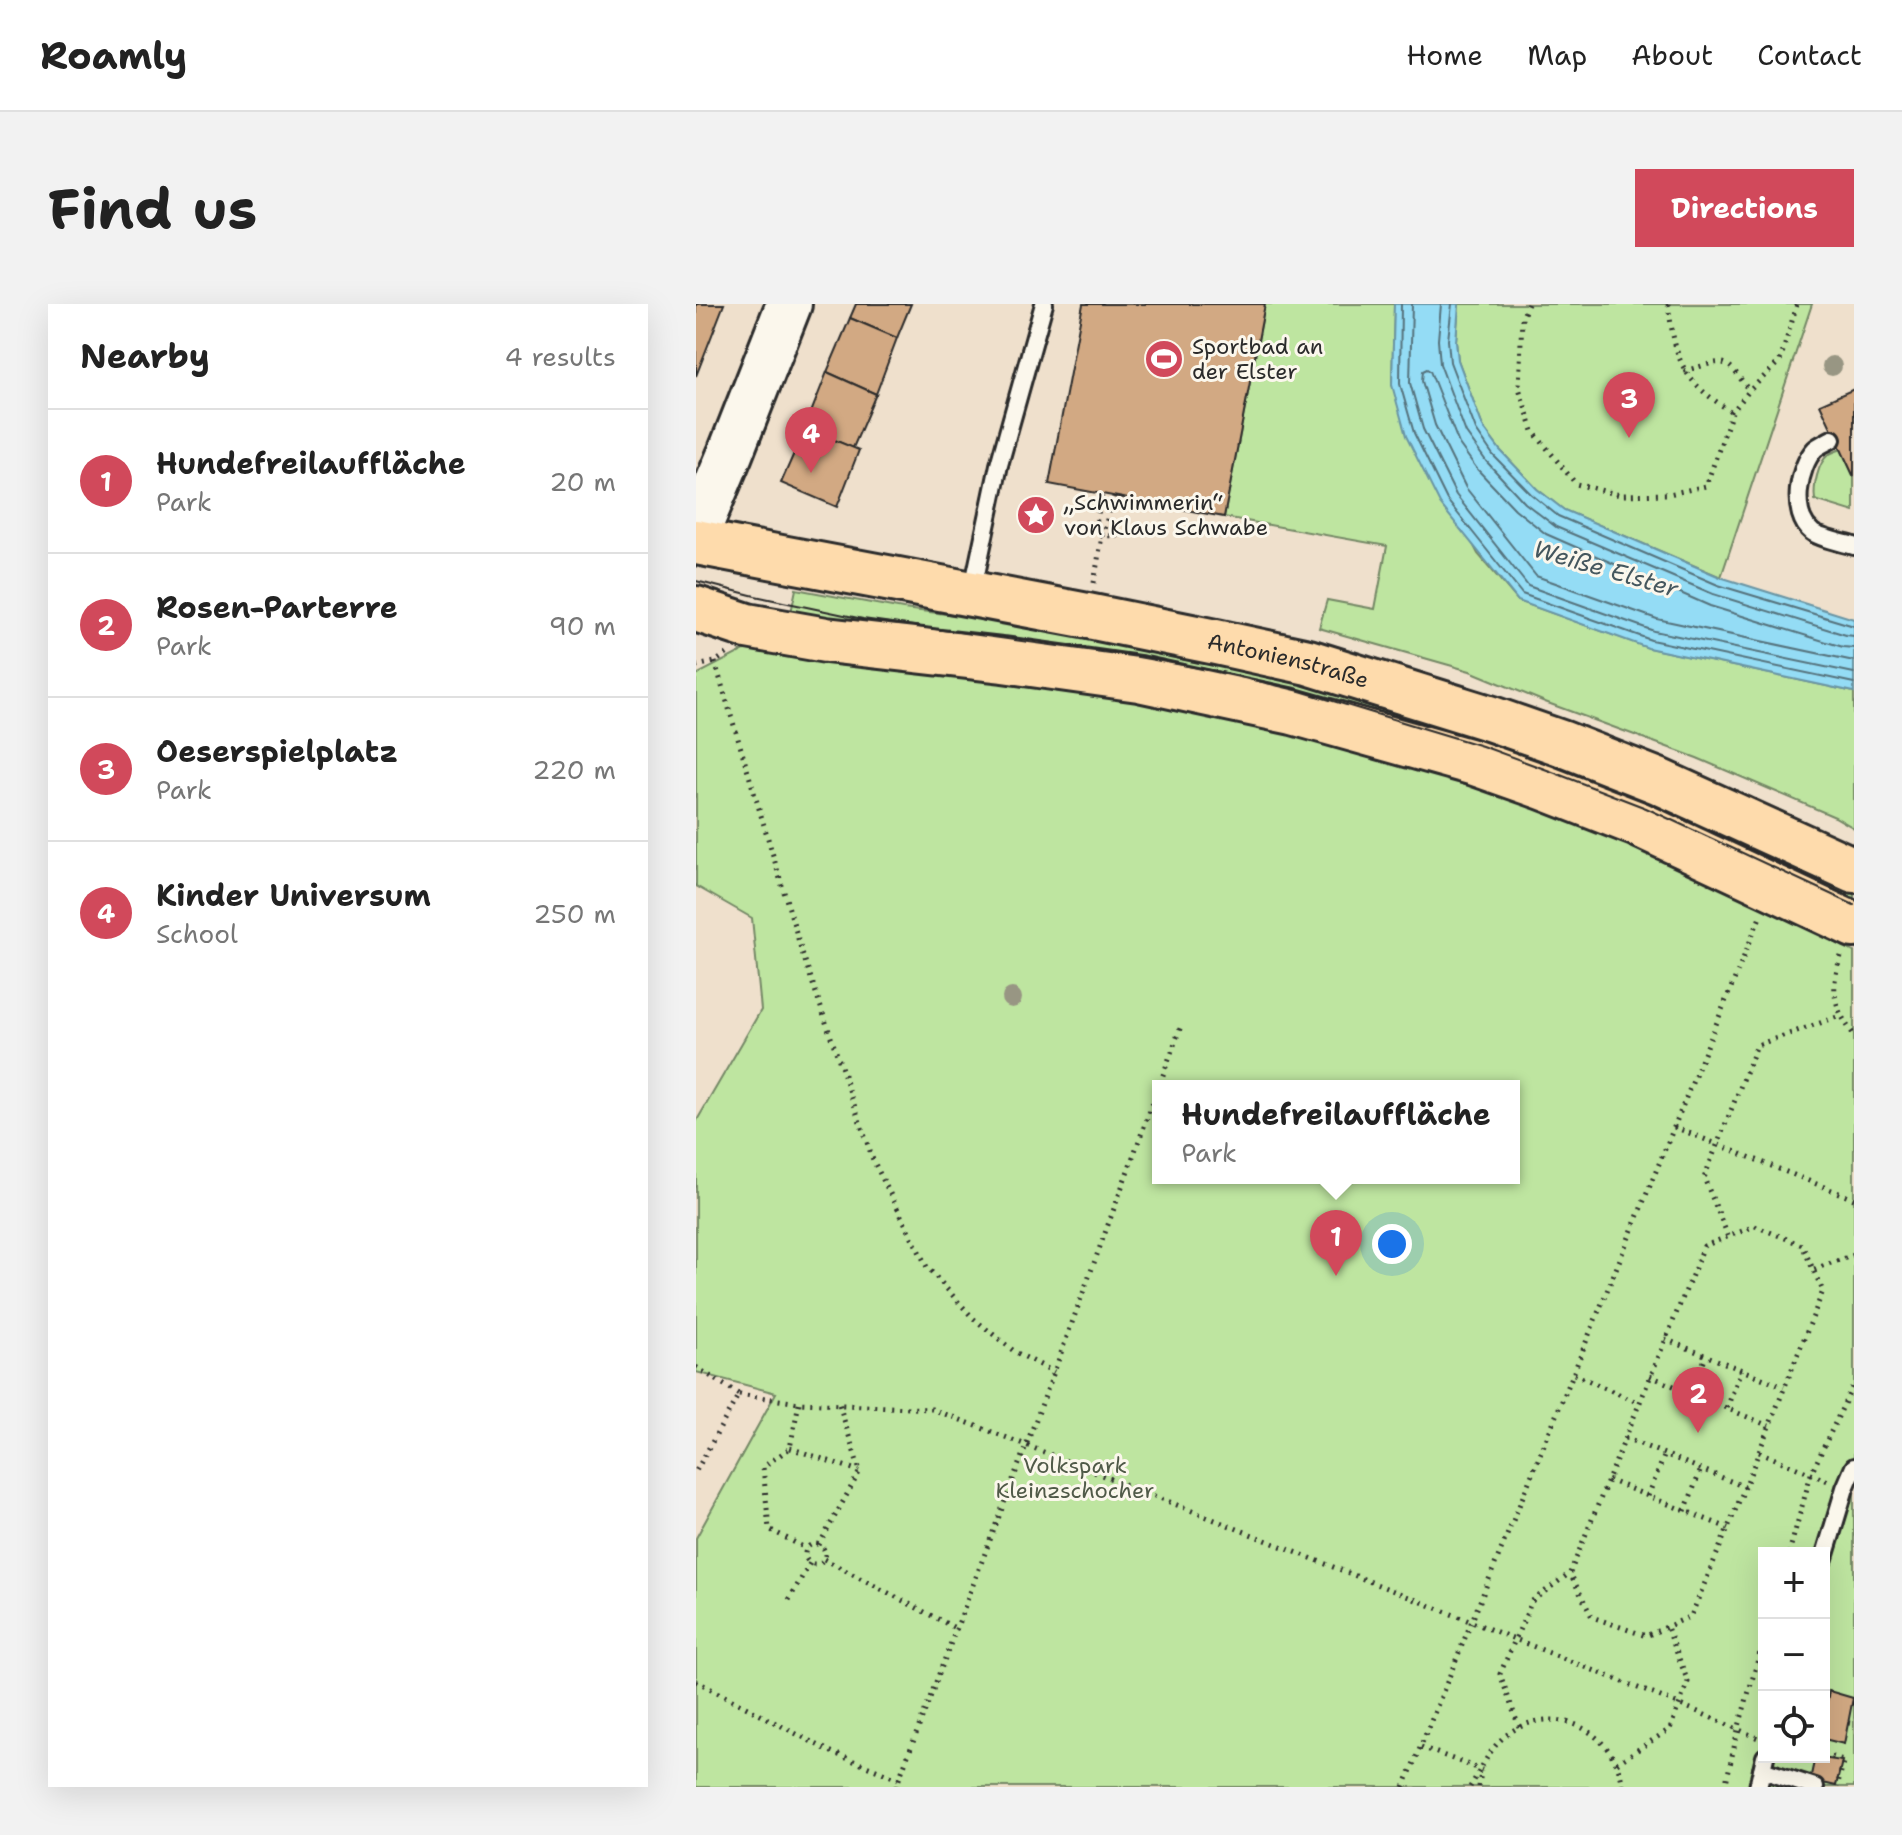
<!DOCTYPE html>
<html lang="en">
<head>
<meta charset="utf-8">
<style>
  :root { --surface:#fff; --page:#f2f2f2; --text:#222; --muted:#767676; --line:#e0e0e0; --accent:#d1495b }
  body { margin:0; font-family:"Shantell Sans",sans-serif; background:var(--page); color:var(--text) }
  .controls { position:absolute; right:24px; bottom:24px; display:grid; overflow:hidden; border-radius:0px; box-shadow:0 8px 32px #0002 }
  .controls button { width:72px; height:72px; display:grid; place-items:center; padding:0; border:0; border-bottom:2px solid var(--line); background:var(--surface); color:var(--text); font:40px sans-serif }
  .you { position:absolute; left:696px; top:940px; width:28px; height:28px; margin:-20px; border:6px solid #fff; border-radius:50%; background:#1a73e8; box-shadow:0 0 0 12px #1a73e833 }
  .badge { display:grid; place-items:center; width:52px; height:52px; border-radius:50%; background:var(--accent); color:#fff; font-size:26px; font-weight:700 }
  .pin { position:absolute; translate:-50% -66px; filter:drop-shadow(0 2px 4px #0008) }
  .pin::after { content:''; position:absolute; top:42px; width:28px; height:24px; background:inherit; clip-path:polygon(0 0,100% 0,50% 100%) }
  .popup { position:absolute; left:456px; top:776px; width:368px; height:104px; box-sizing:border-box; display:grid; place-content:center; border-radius:0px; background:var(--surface); filter:drop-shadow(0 2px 6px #0005); font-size:26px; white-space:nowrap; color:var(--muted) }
  .popup b { font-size:30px; color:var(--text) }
  .popup::after { content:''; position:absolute; left:50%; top:100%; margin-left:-16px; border:16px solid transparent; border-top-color:var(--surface) }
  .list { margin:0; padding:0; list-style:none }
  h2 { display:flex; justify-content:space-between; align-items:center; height:104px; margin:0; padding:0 32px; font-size:34px }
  h2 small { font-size:26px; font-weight:400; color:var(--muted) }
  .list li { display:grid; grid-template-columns:52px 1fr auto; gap:24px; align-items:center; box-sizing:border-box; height:144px; padding:0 32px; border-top:2px solid var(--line) }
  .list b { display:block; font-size:30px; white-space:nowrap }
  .list p { margin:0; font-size:26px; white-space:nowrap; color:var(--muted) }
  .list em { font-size:26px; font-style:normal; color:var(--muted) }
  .icon { flex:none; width:44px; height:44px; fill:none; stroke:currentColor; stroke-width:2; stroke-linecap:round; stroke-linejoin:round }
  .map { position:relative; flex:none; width:1158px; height:1483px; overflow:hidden; border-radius:0px }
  header { display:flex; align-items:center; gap:48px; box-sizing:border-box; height:112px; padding:0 40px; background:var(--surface); border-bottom:2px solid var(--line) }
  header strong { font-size:38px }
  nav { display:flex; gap:44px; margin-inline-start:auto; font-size:28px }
  .intro { display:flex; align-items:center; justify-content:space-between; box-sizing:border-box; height:192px; padding:0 48px }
  h1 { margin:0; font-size:56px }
  .button { padding:20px 36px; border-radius:0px; background:var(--accent); color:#fff; font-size:28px; font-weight:700 }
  main { display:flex; gap:48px; padding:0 48px }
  aside { flex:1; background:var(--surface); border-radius:0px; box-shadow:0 8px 32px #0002 }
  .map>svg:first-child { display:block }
  .green { fill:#bee5a0; stroke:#748866; stroke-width:2; fill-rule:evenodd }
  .water { fill:#94dcf5; stroke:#6a95a4; stroke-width:2 }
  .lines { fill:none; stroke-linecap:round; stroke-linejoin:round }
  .shore { stroke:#55727c; stroke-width:2 }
  .building { fill:#d2a983; stroke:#2b2b2b; stroke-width:2 }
  .lane-casing { stroke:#2b2b2b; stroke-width:22 }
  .secondary-casing { stroke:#2b2b2b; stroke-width:50 }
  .primary-casing { stroke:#2b2b2b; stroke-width:50 }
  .path { stroke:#2b2b2b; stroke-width:5; stroke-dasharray:2 6; stroke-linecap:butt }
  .lane { stroke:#fbf7ec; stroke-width:16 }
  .secondary { stroke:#fbf7ec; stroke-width:44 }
  .primary { stroke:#fedbac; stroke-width:44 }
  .tram { stroke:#2b2b2b; stroke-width:2 }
  .tree { fill:#989683 }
  .labels { text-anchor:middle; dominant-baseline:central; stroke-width:6; stroke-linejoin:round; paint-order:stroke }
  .poi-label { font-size:22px; fill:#2b2b2b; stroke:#fbf7ec; text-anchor:start }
  .street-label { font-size:22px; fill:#2b2b2b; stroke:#fbf7ec }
  .park-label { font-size:22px; fill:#505a48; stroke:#fbf7ec }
  .water-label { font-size:24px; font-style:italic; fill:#45575e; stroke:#fbf7ec }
</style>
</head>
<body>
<header>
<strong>Roamly</strong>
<nav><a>Home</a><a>Map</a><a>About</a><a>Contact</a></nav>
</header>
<div class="intro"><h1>Find us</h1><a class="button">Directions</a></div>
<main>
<aside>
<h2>Nearby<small>4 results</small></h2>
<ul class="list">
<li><span class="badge">1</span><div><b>Hundefreilauffläche</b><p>Park</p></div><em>20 m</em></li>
<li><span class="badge">2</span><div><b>Rosen-Parterre</b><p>Park</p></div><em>90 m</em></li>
<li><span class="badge">3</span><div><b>Oeserspielplatz</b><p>Park</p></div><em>220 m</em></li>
<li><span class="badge">4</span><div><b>Kinder Universum</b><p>School</p></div><em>250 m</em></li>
</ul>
</aside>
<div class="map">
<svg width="1158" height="1483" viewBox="0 0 1158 1483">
  <rect width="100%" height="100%" fill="#efe0cc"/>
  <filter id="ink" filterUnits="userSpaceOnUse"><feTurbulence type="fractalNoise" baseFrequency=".0125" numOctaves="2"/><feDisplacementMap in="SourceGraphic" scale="16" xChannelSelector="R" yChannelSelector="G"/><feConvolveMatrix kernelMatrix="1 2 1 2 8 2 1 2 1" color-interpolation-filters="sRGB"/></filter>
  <g filter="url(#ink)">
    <g class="green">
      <path d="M 569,0 L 698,0 L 696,81 L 782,250 L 822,297 L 953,344 L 1158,388 L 1158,524 L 1139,513 L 1001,454 L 849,398 L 774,367 L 623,324 L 631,296 L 679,305 L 691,242 L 528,213 Z"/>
      <path d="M 763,0 L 1116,0 L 1025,273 L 868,206 L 841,185 L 804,146 L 787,123 L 762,56 L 760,37 Z"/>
      <path d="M 1145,145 L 1158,173 L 1158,208 L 1119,196 C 1117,183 1122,159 1132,151 C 1136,148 1141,147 1145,145 Z"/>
      <path d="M 100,285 L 207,305 L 389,326 L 743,411 L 1158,579 L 1158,608 L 852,472 L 93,318 Z"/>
      <path d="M 58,341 L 443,394 L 603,432 L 672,452 L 752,468 L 856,503 L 1149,636 L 1146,642 L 1158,648 L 1158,1483 L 0,1483 L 0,1234 L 80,1089 L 0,1068 L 0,818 L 65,706 L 56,614 L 0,582 L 0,371 ZM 462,782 L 818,782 L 818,874 L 462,874 ZM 1068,1249 L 1128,1249 L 1128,1453 L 1068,1453 Z"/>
    </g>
    <path class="water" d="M 698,0 L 763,0 L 760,37 L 762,56 L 787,123 L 804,146 L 841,185 L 868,206 L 1024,273 L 1158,315 L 1158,388 L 952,344 L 822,297 L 744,200 L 710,132 L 696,81 Z"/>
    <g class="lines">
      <g class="shore">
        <path d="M 705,0 L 704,80 L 718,129 L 751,196 L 826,290 L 955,336 L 1158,379"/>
        <path d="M 716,0 L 714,79 L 727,125 L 760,191 L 832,282 L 958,327 L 1158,369"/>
        <path d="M 745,0 L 742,36 L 744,60 L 770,129 L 790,157 L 829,199 L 860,223 L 1017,290 L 1150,331 L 1158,332"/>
        <path d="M 756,0 L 752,36 L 754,58 L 780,126 L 797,151 L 835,190 L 862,212 L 1022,281 L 1158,322"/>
        <path d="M 1158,344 L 1147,343 L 1014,302 L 850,230 L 819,205 L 781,165 L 763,140 L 734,67 L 731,65 L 727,67 L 726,77 L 739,121 L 770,184 L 840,272 L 961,315 L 1158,357"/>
      </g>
    </g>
    <g class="building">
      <path d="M 0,0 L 28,0 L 0,72 Z"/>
      <path d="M 160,0 L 215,0 L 201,34 L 154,14 Z"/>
      <path d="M 387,0 L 569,0 L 528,213 L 353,180 Z"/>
      <path d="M 154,14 L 201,34 L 180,90 L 131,68 Z"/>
      <path d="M 131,68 L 180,90 L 157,144 L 109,124 Z"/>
      <path d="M 1158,85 L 1158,173 L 1124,100 Z"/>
      <path d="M 109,124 L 163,146 L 141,203 L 85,179 Z"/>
      <path d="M 1133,1387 L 1157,1394 L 1148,1440 L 1128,1435 L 1128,1413 Z"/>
      <path d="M 1119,1453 L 1146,1457 L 1140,1482 L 1114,1476 Z"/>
    </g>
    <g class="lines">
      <defs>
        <g id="lane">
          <path d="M 1136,135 C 1131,138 1123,141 1119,145 C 1102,163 1094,210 1116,228 C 1123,234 1148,239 1158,242"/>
          <path d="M 276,289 L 303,161 L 348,0"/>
          <path d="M 1128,1254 L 1149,1184 L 1158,1163"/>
          <path d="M 1066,1466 L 1119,1483"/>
          <path d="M 1062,1483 L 1069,1453"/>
        </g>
        <path id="secondary" d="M 0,231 L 34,150 L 93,0"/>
        <g id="primary">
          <path id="s1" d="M 0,238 L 392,312 L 520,338 L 612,358 L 796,415 L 865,439 L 962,477 L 1158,566"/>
          <path d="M 0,305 L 51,322 L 130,336 L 307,356 L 443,375 L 597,408 L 779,459 L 847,483 L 942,520 L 1158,621"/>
        </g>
      </defs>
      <use href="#lane" class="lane-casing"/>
      <use href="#secondary" class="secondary-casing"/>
      <use href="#primary" class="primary-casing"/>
      <g class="path">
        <path d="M 832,0 L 826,14 L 823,84 L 837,127 L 880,180 L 924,191 L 973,190 L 1010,182 L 1036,108 L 1053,87 L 1084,57 L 1101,0"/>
        <path d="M 972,0 C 980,58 985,76 1036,108"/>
        <path d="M 988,67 C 1030,56 1028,50 1053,87"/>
        <path d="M 418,192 L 406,232 L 436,231"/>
        <path d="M 398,279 L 406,232 L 400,220 L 406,190"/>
        <path d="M 19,358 L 106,648 L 177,856 L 231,963 L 277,1014 L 319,1048 L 358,1068"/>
        <path d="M 0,362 L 19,358 L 32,349"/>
        <path d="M 1145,652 C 1134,685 1137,703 1158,731"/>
        <path d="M 978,823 L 1158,895"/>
        <path d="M 1059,922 L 1106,941 L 1127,987 L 1049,1183 L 995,1312 L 950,1332 L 896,1313 L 874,1269 L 1008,942 Z"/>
        <path d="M 1032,932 L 1008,874 L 1061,741 L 1144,712"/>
        <path d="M 1118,965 L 1158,951"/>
        <path d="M 969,1035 L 1088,1083"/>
        <path d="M 0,1063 L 43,1090 L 0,1167"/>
        <path d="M 878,1070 L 943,1099"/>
        <path d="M 954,1072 L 1073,1122"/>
        <path d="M 996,1089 L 1010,1052"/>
        <path d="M 43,1090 L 103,1099 L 236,1105 L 330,1141 L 1000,1407 L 1062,1434"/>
        <path d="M 103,1099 L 94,1144 L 67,1163 L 73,1225 L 111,1245"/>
        <path d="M 1031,1104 L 1045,1066"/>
        <path d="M 929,1134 L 1049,1183"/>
        <path d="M 94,1144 L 163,1167"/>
        <path d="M 1063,1148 L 1132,1177"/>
        <path d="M 912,1176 L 1032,1224"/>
        <path d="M 952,1192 L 969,1150"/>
        <path d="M 989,1207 L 1005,1165"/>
        <circle cx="119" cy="1250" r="10"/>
        <path d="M 123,1241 L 164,1167 L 143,1100"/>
        <path d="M 1093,1249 L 1115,1170 L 1158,1079"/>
        <path d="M 128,1255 L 259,1324"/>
        <path d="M 93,1296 L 114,1259"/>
        <path d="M 0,1377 L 133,1447 L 202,1475"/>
        <path d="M 1156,1399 L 1158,1399"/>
        <path d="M 1152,1419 L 1158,1420"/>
        <path d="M 823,1423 L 804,1370 L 836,1297 L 874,1269"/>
        <path d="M 725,1443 L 786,1466"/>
        <path d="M 1128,1451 L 1148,1456 L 1141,1483"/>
        <path d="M 921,1459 L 974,1425 L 992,1378 L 971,1323"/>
        <path d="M 200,1483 L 358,1068 L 485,722"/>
        <path d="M 708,1483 L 1064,613"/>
        <path d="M 774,1483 C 785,1466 793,1445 809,1432 C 857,1395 919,1426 927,1483"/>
        <path d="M 783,1483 L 785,1467"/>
        <path d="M 1029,1483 L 1042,1426 L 1068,1334"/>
      </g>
      <use href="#lane" class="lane"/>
      <use href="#secondary" class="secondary"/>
      <use href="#primary" class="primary"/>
      <path class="tram" d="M 0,277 L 59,292 L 167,315 L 442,353 L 520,367 L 604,387 L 786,442 L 854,467 L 950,504 L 1158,601"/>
    </g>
    <g class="tree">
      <circle cx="1136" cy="62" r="10"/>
      <circle cx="316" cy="694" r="10"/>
    </g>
  </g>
  <defs>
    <symbol id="stadium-disc" viewBox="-11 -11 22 22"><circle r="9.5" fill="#d1495b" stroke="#fbf7ec"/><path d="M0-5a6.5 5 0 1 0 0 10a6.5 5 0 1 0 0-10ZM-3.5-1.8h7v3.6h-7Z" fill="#fff"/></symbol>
    <symbol id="sight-disc" viewBox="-11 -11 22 22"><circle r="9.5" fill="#d1495b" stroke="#fbf7ec"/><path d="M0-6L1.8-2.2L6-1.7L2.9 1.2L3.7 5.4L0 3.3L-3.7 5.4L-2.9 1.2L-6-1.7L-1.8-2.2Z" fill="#fff"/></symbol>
  </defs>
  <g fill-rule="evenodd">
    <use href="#stadium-disc" x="446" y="33" width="44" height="44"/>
    <use href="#sight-disc" x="318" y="189" width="44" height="44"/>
  </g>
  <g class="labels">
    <g class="poi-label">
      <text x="496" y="42">Sportbad an<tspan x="496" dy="25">der Elster</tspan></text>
      <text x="368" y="198">„Schwimmerin“<tspan x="368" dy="25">von Klaus Schwabe</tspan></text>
    </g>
    <g class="street-label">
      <text stroke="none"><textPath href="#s1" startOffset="604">Antonienstraße</textPath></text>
    </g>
    <g class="park-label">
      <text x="379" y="1161">Volkspark<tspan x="379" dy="25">Kleinzschocher</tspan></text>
    </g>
    <g class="water-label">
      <text transform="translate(910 265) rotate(16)">Weiße Elster</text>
    </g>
  </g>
</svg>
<div class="controls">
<button>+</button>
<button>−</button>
<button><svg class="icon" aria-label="locate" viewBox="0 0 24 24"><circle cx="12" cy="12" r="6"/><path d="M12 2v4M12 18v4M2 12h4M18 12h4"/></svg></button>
</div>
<div class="you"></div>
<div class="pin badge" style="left:640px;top:972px">1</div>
<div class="popup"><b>Hundefreilauffläche</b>Park</div>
<div class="pin badge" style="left:1002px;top:1129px">2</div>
<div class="pin badge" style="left:933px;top:134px">3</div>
<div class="pin badge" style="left:115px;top:169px">4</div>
</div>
</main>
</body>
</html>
